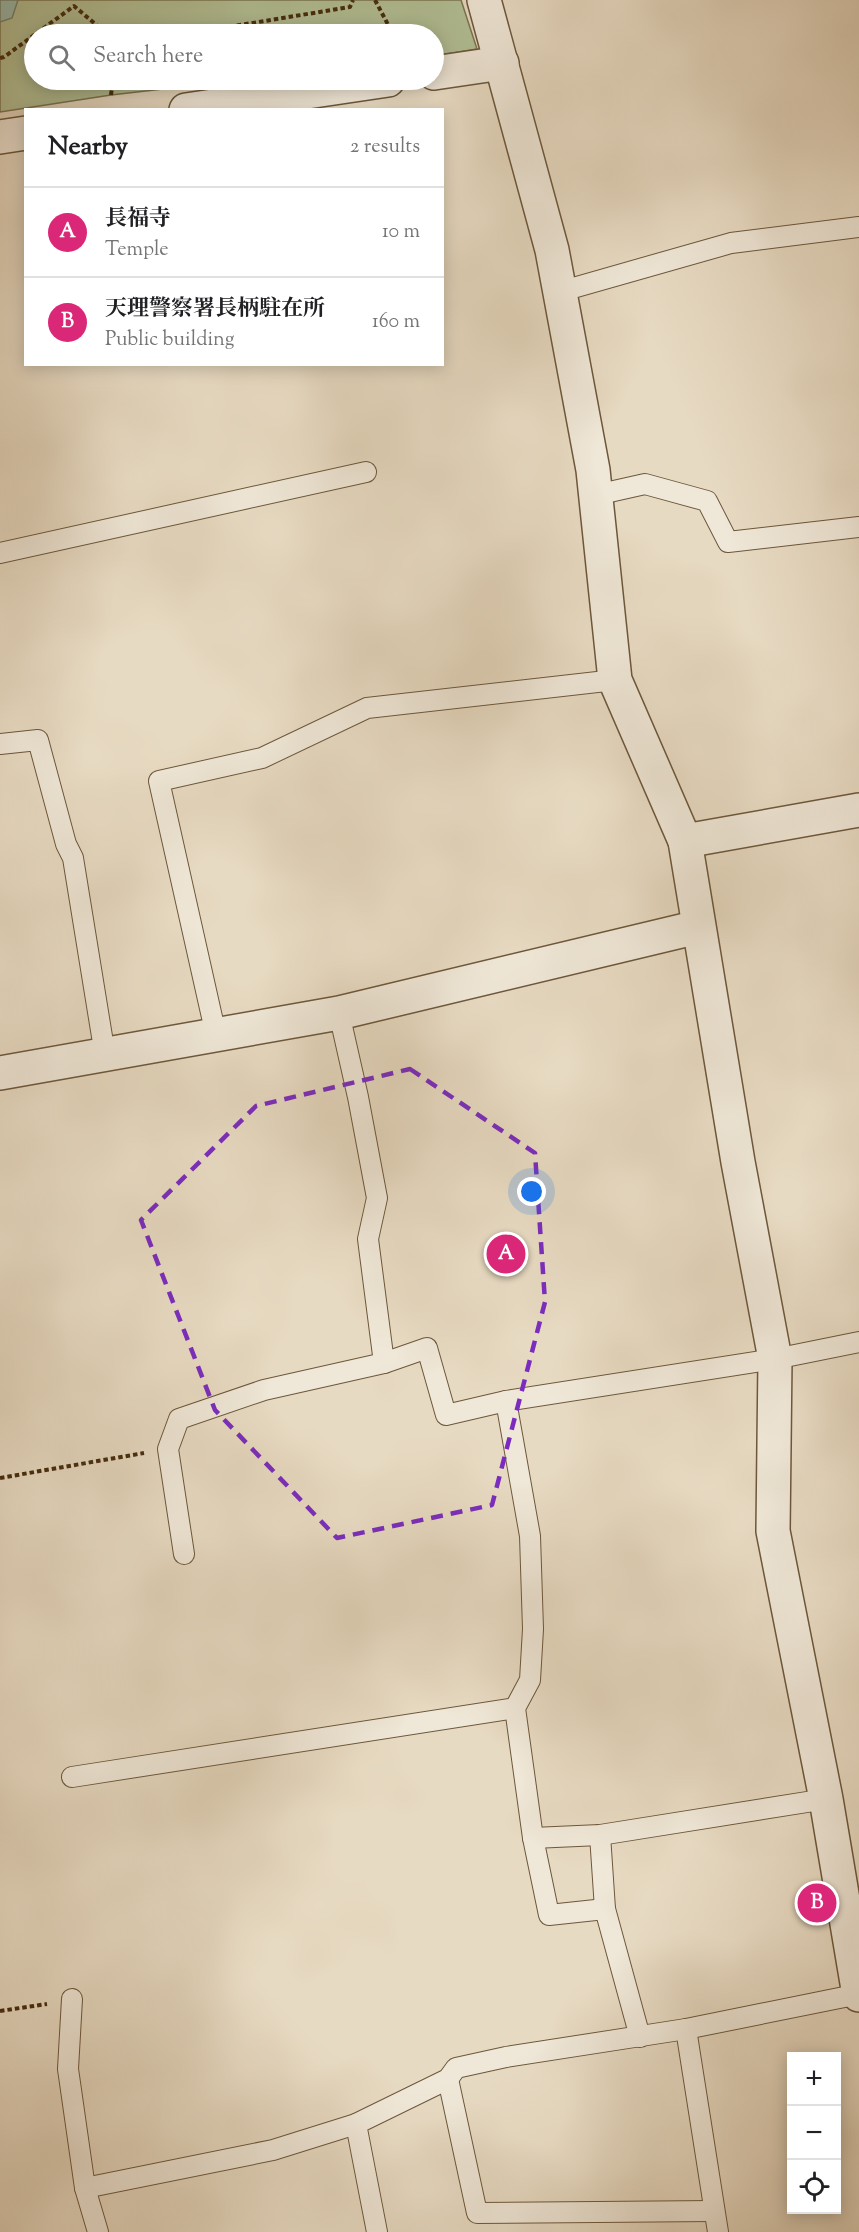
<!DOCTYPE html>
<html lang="en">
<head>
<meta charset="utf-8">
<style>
  :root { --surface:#fff; --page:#f6f6f6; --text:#202124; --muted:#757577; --line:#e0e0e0; --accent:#db2777 }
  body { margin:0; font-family:"Sorts Mill Goudy","Noto Serif JP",serif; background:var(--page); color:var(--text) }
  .controls { position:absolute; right:18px; bottom:18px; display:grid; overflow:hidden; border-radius:0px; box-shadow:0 3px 15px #0003 }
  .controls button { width:54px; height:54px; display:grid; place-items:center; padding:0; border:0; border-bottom:2px solid var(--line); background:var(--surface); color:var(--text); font:30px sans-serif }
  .you { position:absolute; left:532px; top:1192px; width:21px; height:21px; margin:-15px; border:4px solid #fff; border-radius:50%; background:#1a73e8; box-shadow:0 0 0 9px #1a73e833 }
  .badge { display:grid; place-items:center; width:39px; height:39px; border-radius:50%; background:var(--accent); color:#fff; font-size:20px; font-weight:700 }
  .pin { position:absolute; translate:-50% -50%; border:3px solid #fff; box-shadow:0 2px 6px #0006 }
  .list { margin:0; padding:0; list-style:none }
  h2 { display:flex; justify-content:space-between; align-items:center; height:78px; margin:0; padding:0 24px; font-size:26px }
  h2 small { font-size:20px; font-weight:400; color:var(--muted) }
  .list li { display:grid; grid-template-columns:39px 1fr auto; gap:18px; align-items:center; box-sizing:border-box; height:90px; padding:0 24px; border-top:2px solid var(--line) }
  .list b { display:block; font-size:22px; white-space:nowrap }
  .list p { margin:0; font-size:20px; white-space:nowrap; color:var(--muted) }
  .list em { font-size:20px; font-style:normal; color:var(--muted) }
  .icon { flex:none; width:33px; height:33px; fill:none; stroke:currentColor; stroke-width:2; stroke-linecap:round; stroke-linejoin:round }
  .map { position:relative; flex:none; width:859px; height:2232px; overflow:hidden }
  .search { position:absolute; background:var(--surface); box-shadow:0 3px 15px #0003; left:24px; top:24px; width:420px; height:66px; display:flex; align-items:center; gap:15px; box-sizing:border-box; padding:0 21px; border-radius:33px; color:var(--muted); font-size:22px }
  .panel { position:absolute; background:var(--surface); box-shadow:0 3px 15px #0003; left:24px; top:108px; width:420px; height:258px; border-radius:0px }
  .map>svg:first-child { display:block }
  .green { fill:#b2c096; stroke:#7b7652; stroke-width:1.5 }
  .water { fill:#98bbae; stroke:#76816e; stroke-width:1.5 }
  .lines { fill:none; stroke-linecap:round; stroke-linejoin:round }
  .service-casing { stroke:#6d573b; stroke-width:22 }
  .minor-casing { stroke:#6d573b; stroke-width:36 }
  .path { stroke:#442b0e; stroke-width:4; stroke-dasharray:4.5 3; stroke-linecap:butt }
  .service { stroke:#efe7d7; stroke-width:20 }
  .minor { stroke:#efe7d7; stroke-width:33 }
  .marked { fill:none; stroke:#7b2cbf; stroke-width:4.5; stroke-dasharray:12 8; stroke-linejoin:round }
</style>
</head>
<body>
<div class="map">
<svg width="859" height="2232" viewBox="0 0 859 2232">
  <rect width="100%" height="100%" fill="#e7dac2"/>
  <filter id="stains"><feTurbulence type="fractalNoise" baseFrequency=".00333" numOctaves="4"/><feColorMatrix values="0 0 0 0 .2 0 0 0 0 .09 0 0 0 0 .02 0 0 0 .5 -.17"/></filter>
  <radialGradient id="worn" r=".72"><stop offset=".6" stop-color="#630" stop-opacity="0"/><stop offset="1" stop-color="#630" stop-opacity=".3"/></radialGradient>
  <path class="green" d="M 0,0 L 461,0 L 477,49 L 434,56 L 434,34 L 34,34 L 34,80 L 241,80 L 111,95 L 0,112 Z"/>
  <path class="water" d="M 0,0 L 18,0 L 12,18 L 0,22 Z"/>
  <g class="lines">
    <defs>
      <g id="service">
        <path d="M 559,292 L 731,243 L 859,227"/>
        <path d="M 596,495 L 645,484 L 707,501 L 728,542 L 859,527"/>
        <path d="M 0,553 L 366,472"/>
        <path d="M 0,744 L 38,740 L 66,844 L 73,858 L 105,1055"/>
        <path d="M 339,1013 L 358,1097 L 377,1198 L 368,1239 L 384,1363 L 427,1348 L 446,1415 L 506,1401 L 530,1536 L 533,1629 L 530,1680 L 515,1708 L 533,1838"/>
        <path d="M 216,1035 L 159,781 L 262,758 L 367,708 L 615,680"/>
        <path d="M 506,1401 L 775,1359 L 859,1342"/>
        <path d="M 184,1554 L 168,1449 L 179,1419 L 264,1390 L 384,1363"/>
        <path d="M 72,1777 L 515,1708"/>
        <path d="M 600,1835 L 605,1909"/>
        <path d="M 72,1999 L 68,2069 L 85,2188 L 98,2232"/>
        <path d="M 686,2029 L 718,2232"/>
        <path d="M 640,2037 L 605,1909 L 549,1915 L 533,1838 L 600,1835 L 826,1799"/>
        <path d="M 448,2079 L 477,2213 L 714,2211"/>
        <path d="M 85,2188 L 273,2150 L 356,2124"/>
        <path d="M 377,2232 L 356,2124 L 448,2079 L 456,2068 L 506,2057 L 686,2029 L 859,1994"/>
      </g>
      <g id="minor">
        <path d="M 484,0 L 552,250 L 593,470 L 615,680 L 685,841 L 738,1162 L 775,1359 L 773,1531 L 826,1799 L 859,1995"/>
        <path d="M 434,73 L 502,63"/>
        <path d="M 186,110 L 388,80"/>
        <path d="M 0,137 L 26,133"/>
        <path d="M 685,841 L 859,810"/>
        <path d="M 0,1073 L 339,1013 L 698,927"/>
      </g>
    </defs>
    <use href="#service" class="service-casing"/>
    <use href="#minor" class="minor-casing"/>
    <g class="path">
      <path d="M 375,0 L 393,34"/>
      <path d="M 185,34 L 350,7 L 353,0"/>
      <path d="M 0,58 L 4,57 L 74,6 L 107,34"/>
      <path d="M 111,95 L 113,80"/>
      <path d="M 0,1478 L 144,1453"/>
      <path d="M 0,2011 L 47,2004"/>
    </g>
    <use href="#service" class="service"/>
    <use href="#minor" class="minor"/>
  </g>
  <path class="marked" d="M 410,1069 L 535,1153 L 545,1302 L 492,1505 L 337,1538 L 215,1410 L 141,1220 L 256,1106 Z"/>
  <rect width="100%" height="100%" filter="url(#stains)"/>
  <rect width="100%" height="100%" fill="url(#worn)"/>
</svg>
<div class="controls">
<button>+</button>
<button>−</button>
<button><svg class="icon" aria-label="locate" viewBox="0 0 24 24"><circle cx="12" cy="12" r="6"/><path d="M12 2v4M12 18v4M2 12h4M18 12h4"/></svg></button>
</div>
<div class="you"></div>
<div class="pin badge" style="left:506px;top:1254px">A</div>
<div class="pin badge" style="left:817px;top:1903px">B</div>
<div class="search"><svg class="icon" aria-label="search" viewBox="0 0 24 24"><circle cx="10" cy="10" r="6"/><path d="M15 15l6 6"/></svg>Search here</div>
<section class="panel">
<h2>Nearby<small>2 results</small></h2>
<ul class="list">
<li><span class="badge">A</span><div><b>長福寺</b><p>Temple</p></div><em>10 m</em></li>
<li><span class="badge">B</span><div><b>天理警察署長柄駐在所</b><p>Public building</p></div><em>160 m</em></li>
</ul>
</section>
</div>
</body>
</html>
